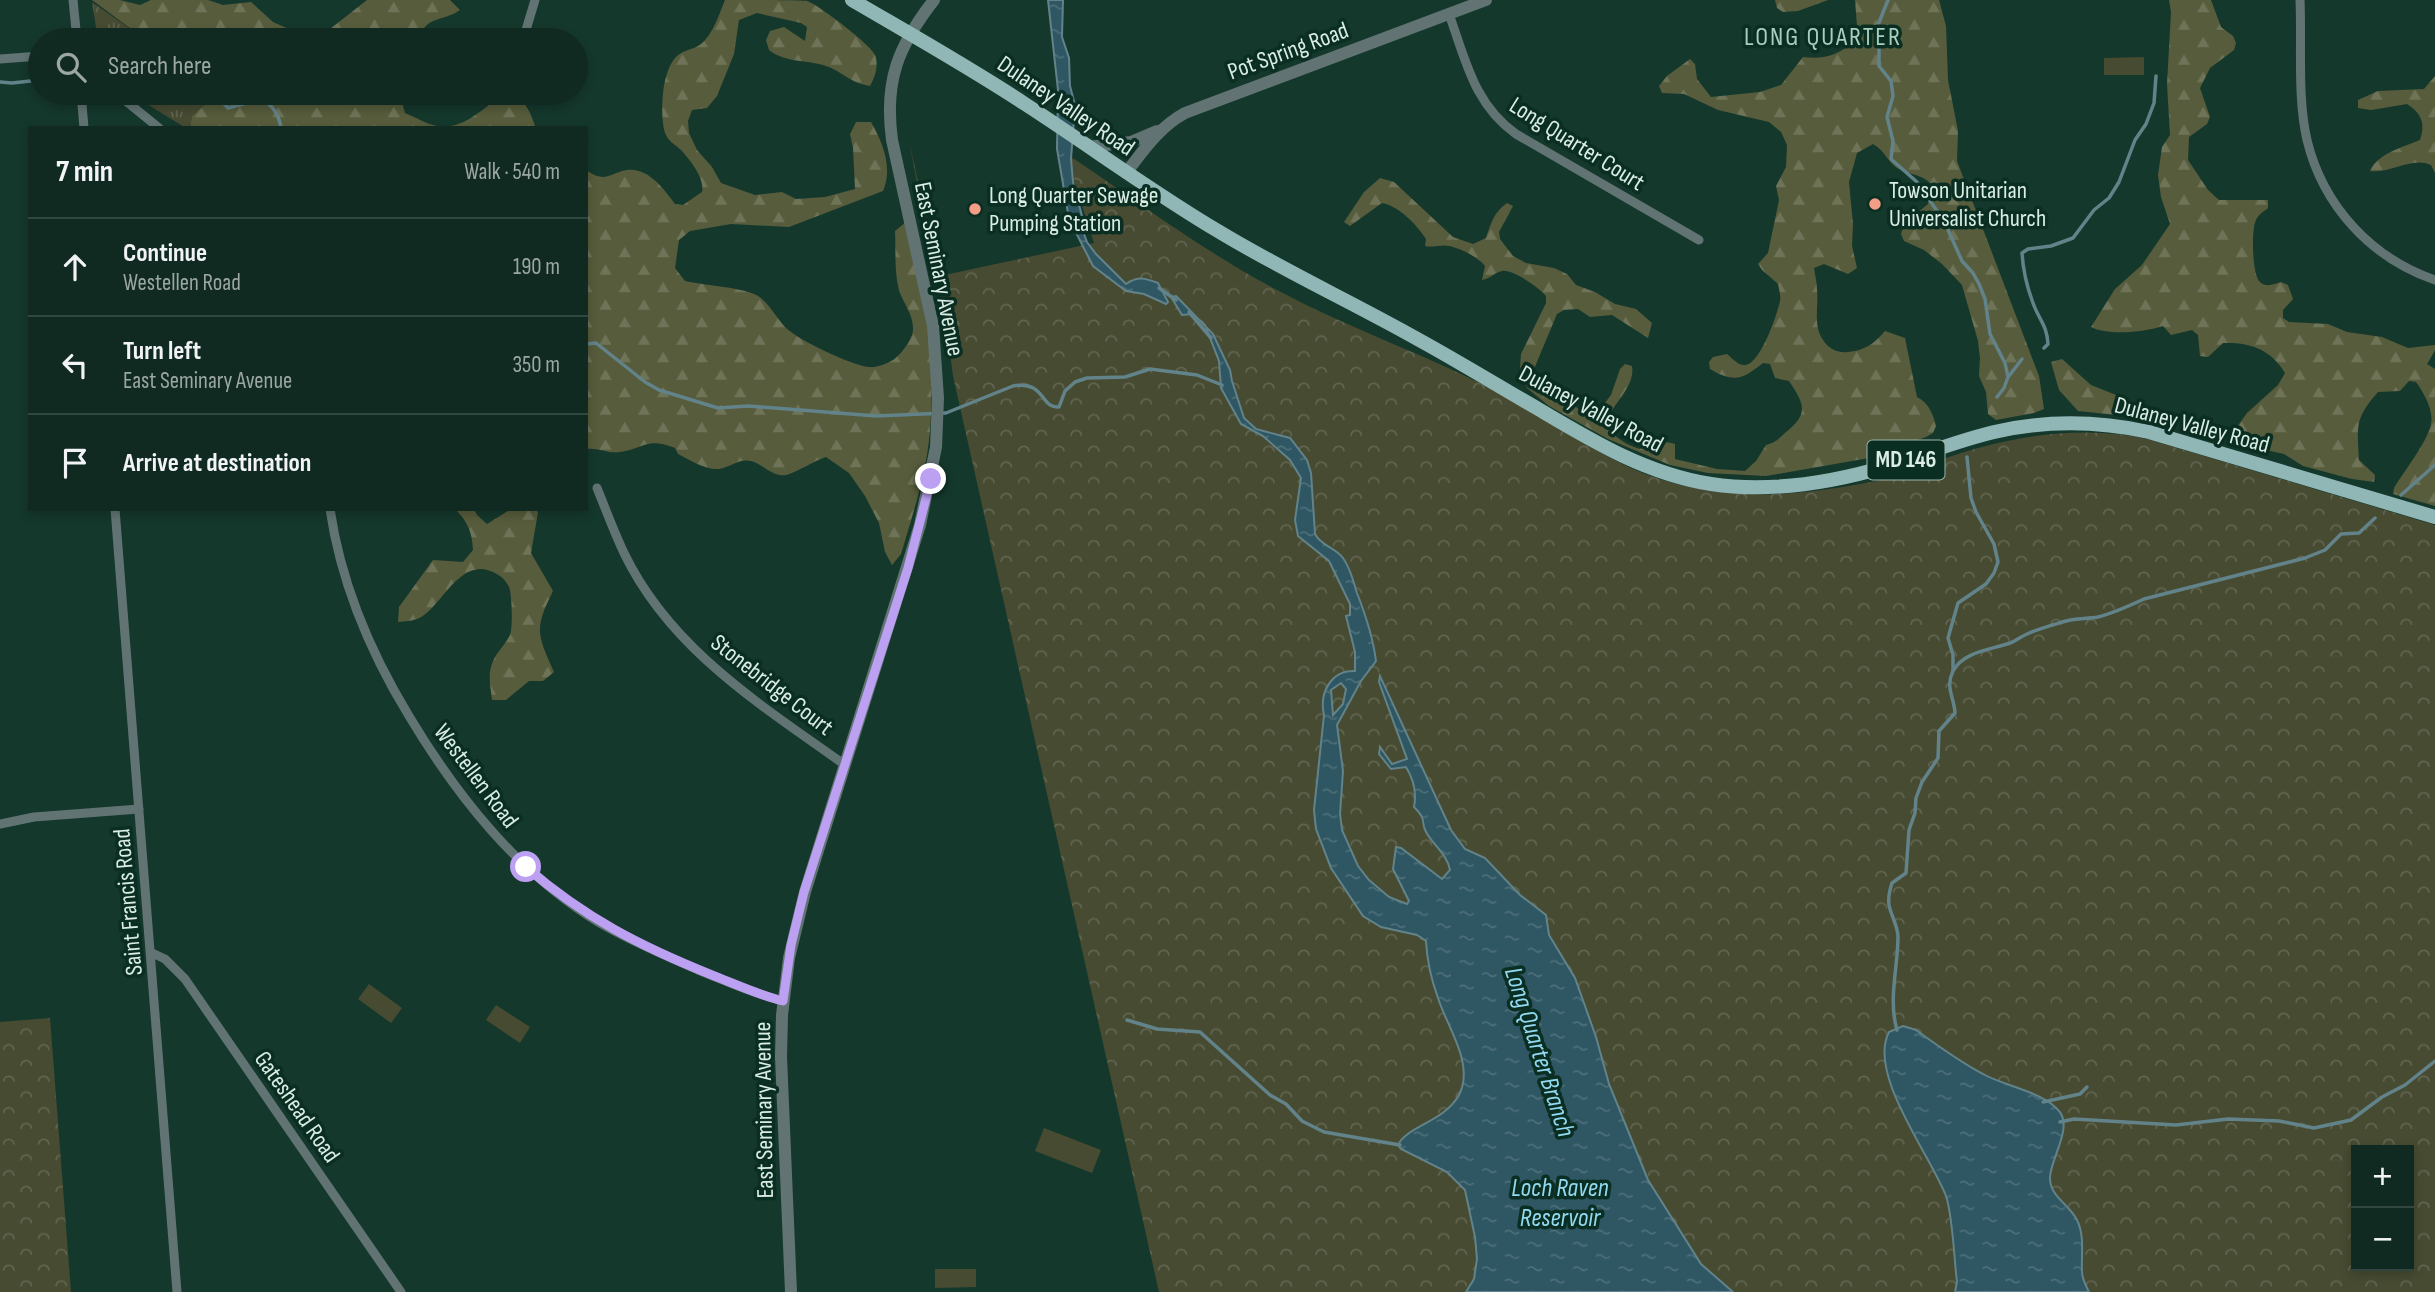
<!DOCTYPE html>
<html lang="en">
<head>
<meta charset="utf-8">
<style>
  :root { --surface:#102a21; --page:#1e362e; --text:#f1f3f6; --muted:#9ca7a5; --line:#30463f }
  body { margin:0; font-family:"Sofia Sans Condensed",sans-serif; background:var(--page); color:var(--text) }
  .controls { position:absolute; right:21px; bottom:21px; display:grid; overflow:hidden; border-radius:0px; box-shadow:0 4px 10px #0003 }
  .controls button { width:63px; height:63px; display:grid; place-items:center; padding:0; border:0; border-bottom:2px solid var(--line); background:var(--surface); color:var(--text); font:35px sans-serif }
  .stop { position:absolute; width:21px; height:21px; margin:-16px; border:5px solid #bca0f2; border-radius:50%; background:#fff }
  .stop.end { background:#bca0f2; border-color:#fff; box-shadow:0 2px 7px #0008 }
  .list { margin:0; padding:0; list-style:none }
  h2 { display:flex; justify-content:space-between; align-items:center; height:91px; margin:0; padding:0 28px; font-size:30px }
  h2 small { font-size:23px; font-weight:400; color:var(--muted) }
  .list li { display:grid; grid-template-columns:46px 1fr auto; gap:21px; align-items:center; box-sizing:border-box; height:98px; padding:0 28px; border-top:2px solid var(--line) }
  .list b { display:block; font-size:26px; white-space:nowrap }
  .list p { margin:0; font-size:23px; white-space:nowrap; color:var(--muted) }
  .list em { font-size:23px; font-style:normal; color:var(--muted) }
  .icon { flex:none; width:38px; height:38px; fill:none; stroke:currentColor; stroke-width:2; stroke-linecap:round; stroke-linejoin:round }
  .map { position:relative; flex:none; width:2435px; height:1292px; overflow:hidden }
  .search { position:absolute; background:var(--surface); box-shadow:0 4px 10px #0003; left:28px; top:28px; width:560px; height:77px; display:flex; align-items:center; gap:18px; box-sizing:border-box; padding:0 24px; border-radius:38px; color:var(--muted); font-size:26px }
  .panel { position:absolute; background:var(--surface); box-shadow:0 4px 10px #0003; left:28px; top:126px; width:560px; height:385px; border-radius:0px }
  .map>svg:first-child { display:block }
  .grass { fill:url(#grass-tufts) }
  .forest { fill:url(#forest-firs) }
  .park { fill:url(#park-crowns); fill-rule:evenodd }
  .pitch { fill:#474b32 }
  .water { fill:url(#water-ripples); stroke:#62838a; stroke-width:2; fill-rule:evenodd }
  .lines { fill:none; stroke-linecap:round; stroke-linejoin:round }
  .stream { stroke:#62838a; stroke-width:3.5 }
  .minor { stroke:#617473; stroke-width:9 }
  .tertiary { stroke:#617473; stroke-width:12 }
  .primary { stroke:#90b7b6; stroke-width:14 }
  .route { stroke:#bca0f2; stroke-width:9 }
  .poi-dot { fill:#f49e87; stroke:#0a2e22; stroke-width:2.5 }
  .labels { text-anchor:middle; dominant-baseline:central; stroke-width:7; stroke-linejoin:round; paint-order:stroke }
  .shield { fill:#0a2e22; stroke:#9cb4aa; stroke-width:2 }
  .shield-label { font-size:23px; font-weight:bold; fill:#daede5 }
  .street-label { font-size:24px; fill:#daede5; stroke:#0a2e22 }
  .poi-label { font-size:24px; fill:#daede5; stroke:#0a2e22; text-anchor:start }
  .neighbourhood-label { font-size:26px; letter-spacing:2px; fill:#a7cebe; stroke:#0a2e22 }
  .water-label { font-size:26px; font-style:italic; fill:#91d9f1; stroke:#0a2e22 }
</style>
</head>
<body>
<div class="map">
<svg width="2435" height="1292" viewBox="0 0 2435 1292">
  <defs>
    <pattern id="grass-tufts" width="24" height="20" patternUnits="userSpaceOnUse" patternTransform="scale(1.75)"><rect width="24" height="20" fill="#474b32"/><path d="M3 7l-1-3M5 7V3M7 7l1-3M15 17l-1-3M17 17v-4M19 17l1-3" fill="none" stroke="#616550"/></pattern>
    <pattern id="forest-firs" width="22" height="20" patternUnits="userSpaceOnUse" patternTransform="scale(1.75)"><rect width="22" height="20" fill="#575c3c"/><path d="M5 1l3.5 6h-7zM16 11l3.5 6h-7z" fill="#6f7458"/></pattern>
    <pattern id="park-crowns" width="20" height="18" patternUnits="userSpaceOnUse" patternTransform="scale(1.75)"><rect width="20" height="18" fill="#474b32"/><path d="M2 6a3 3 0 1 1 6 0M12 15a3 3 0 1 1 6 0" fill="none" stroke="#616550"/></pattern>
    <pattern id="water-ripples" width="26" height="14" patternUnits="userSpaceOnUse" patternTransform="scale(1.75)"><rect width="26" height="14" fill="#2f5663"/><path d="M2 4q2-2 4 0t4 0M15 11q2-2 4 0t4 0" fill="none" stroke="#4d6f79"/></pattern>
  </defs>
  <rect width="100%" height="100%" fill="#15382c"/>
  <g class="grass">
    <path d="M 92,2 L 146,40 L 98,40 Z"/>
    <path d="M 129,93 L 218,93 L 192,116 L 190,128 L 186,128 Z"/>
  </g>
  <g class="forest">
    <path d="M 92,0 L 120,0 L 140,5 L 151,0 L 208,0 L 223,5 L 251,2 L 273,22 L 300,34 L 315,35 L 330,29 L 367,0 L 450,0 L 460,10 C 441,23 427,14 418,40 L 146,40 Z"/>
    <path d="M 725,0 C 741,0 797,0 807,1 C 819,5 871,45 875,55 C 879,65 875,77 870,86 C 851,83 845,74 829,67 C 809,59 787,64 769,50 L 766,40 L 770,31 L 784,27 L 805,41 L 807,27 L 801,23 L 757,13 L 739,20 L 734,54 L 717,96 L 707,108 L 692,110 L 688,121 L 689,133 L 697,150 L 712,167 L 721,183 L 755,195 L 782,192 L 796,199 L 825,197 L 855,189 L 853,148 L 850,134 L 856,122 L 871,122 C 883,143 893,168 883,191 L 789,227 L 731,224 L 690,231 L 679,240 L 675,268 L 685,281 C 703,285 746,288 758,296 C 770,304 776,318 786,328 C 800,341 849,364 868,367 C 877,368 886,364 893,360 C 901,355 913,338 913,330 C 914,315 903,303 899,290 C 894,271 896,250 895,231 L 906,222 C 929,292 940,399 924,471 C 918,499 909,527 901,554 L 892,565 L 885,552 L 879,523 L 865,496 L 849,473 L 826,457 C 814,461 793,474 786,475 C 772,477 763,464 751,461 C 740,458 730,467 719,469 C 705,470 690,460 678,454 L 675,448 C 646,437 646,448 620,452 C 608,454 598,447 586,449 L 586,170 C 606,184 609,173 627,170 C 648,167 664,189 675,204 L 683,205 L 702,192 C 705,178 690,160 681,150 C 676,145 669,142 666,135 C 660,123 662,89 666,77 C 676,42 693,56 706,39 C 715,28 720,12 725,0 Z"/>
    <path d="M 1775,0 L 1828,0 L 1798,11 L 1783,12 L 1777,8 Z"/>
    <path d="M 1855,0 L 1939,0 L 1946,26 L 1948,80 L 1958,131 L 1957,161 L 2039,376 L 2044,409 L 2034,413 L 1996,420 L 1988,414 L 1986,392 L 1979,376 L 1980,358 L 1978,341 L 1962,285 L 1942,264 L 1924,250 L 1904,241 L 1901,234 L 1904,224 L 1928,204 L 1932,185 C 1923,174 1909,175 1897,168 C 1888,162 1885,151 1873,144 L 1857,153 L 1849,182 L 1853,224 L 1852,246 L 1857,268 L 1848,274 L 1824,264 L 1814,268 C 1815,275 1817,283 1817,290 C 1819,311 1811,329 1828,346 C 1834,351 1840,353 1848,352 C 1864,351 1875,343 1885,331 L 1905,338 L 1917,397 C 1929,403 1933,414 1936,426 L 1933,433 L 1926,437 L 1869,458 L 1766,476 L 1708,473 L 1670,465 L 1608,439 L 1549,406 L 1527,388 L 1520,368 L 1521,354 L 1546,303 L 1546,296 C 1539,288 1513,269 1502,271 C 1495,272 1490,279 1482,280 L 1485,266 C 1478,257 1460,248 1449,246 C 1441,244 1434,248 1425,246 L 1426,239 C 1417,225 1399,206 1382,203 L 1350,226 L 1344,222 L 1364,192 L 1380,178 L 1394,182 L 1453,237 L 1473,244 L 1486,238 C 1491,223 1494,212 1507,203 L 1513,206 L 1499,232 L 1500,239 L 1513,256 L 1526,263 L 1554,268 L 1567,274 L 1576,285 L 1595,292 L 1615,304 L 1636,309 L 1652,323 L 1648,338 L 1612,315 L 1590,317 L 1578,309 L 1564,310 L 1557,314 L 1534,369 C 1531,377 1531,381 1538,387 L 1544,385 C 1564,391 1574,411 1594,417 L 1611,395 L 1620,369 L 1625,364 L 1632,366 C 1636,389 1608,406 1605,427 C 1616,437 1625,445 1640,449 C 1652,444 1662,440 1675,444 L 1675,459 L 1717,469 L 1745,471 L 1756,461 L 1766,445 C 1774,443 1779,439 1785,433 C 1808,414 1806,406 1789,381 L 1775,378 L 1770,364 L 1763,363 C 1744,378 1735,384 1710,369 L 1709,362 L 1713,357 L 1727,354 C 1733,359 1738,366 1746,365 C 1761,362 1777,315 1780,301 C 1781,295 1779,290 1778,284 L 1762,270 L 1758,264 L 1768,253 L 1779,200 L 1776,186 L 1786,167 L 1787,145 L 1781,132 L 1769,122 L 1718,110 L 1684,94 L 1662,93 L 1659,86 L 1667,76 L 1690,59 L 1695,64 L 1697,79 L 1711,97 L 1760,92 L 1781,85 L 1803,57 C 1823,60 1840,55 1855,40 L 1857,26 Z"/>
    <path d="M 2169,0 L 2211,0 L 2221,27 L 2233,36 L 2236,43 L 2234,50 L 2210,68 L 2200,88 L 2210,117 L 2207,124 L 2189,137 L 2188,160 L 2208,190 L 2219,200 L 2268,200 L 2268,208 C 2264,211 2258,215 2256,220 C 2251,229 2252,276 2260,282 C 2266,288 2274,284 2281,282 L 2288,285 L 2293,299 L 2283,310 L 2283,318 L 2289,322 L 2328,324 L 2347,332 L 2382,337 L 2408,348 L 2435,345 L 2435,350 L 2427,364 L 2435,369 L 2435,506 L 2393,494 L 2394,488 C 2404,471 2427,443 2431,424 C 2434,411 2424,393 2416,382 L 2409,381 L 2400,391 L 2378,392 C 2355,418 2357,426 2359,460 L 2375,475 L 2374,482 L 2352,479 L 2303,466 L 2284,454 L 2248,446 L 2236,438 L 2234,431 L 2247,413 L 2278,385 L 2285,373 C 2271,349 2249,342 2223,343 L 2208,357 L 2200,356 L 2198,335 L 2192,330 L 2171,335 L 2163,326 C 2145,332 2108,336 2091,327 L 2115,289 L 2142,265 L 2170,224 L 2161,197 L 2158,175 L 2162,147 L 2170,135 L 2167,84 L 2171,12 Z"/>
    <path d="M 2435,76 L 2435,173 L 2431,165 C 2412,156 2390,174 2370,171 C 2377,154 2403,147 2420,140 C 2426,123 2421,113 2407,104 L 2371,110 L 2358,108 L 2358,100 L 2378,91 L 2424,89 Z"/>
    <path d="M 218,93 L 401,93 L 401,99 L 405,113 C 415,117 426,124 437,126 C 462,131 484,108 503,94 C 526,99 528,107 536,128 L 190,128 L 192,116 Z"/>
    <path d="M 2062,359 L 2091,385 L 2136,403 L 2146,418 L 2078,411 L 2059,390 L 2051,362 Z"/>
    <path d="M 455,509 L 474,509 L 477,515 L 487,524 L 511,509 L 536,509 L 538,512 L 531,553 L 553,591 C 534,629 537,634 554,672 L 543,681 L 529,681 L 506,700 L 492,700 C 491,690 488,677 491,667 C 494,654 504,647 510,635 C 513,629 512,593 509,587 C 506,580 500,575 493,572 C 462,557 443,602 424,615 C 417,621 407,621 398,622 L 399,607 L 433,560 L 463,562 L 473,550 C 472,532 468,522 455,509 Z"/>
  </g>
  <g class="park">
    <path d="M 909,142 L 940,276 L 1094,243 L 1065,153 C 1136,200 1204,252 1279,291 C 1348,328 1424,354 1494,390 C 1534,410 1571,437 1611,458 C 1661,486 1720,496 1777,494 C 1809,493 1844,487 1876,481 C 1903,476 1929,463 1955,455 C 2016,435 2084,425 2147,439 L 2435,525 L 2435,1292 L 1159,1292 L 953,376 L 948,337 ZM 2356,1150 L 2409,1150 L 2409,1266 L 2356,1266 Z"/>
    <path d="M 50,1018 L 71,1292 L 0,1292 L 0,1022 Z"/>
  </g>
  <g class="pitch">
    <path d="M 2144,57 L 2144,75 L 2104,75 L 2104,58 Z"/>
    <path d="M 369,984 L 402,1008 L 391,1023 L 358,999 Z"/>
    <path d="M 496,1005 L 530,1027 L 520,1043 L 486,1020 Z"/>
    <path d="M 1044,1128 L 1101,1150 L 1092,1173 L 1035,1151 Z"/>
    <path d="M 935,1269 L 976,1269 L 976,1287 L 935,1288 Z"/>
  </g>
  <g class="water">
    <path d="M 1048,0 L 1063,0 L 1062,37 L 1069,58 L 1070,86 L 1075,105 L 1071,159 L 1073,182 L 1082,216 L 1083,231 L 1087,242 L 1096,254 L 1126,284 C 1138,276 1145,278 1158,283 L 1168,302 L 1166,304 L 1144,294 L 1126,291 L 1093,266 L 1069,219 L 1057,149 L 1058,90 Z"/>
    <path d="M 1176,296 L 1213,334 L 1230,370 L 1232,381 L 1244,418 L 1256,429 L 1290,438 L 1307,460 L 1311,473 L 1315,534 C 1321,546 1335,547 1343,558 C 1351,569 1353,581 1357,593 C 1366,616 1373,637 1376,661 L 1361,681 L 1337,725 L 1343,771 L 1340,814 L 1342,830 L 1358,866 L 1369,880 L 1389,897 L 1407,904 L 1409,901 L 1393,869 L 1396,847 L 1401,848 L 1442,879 L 1450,870 C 1447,854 1433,845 1426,832 C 1420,821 1428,821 1414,807 C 1417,792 1414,780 1406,767 L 1391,769 L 1379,754 L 1380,747 L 1392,764 L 1407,759 L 1379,682 L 1380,676 L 1451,830 L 1465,849 L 1485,858 L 1520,895 L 1546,915 L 1549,935 L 1575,978 L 1596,1037 L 1609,1084 L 1648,1180 L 1701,1264 L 1733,1292 L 1466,1292 L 1474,1279 L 1477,1259 L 1475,1237 L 1465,1190 L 1447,1172 L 1401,1149 L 1398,1145 C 1407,1126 1444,1122 1459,1095 C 1475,1064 1447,1027 1438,998 C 1431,979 1427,961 1426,941 L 1417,935 L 1381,927 L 1363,916 L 1331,868 L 1316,829 L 1314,810 L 1324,715 C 1319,693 1331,670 1355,671 L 1355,652 L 1346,616 L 1350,615 L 1350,604 L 1329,561 L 1298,536 L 1295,520 L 1301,478 L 1290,460 L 1263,436 L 1241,424 L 1221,388 L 1219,361 L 1205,325 L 1193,314 L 1182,315 L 1171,297 ZM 1341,683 L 1346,689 L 1343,704 L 1333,715 L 1331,690 Z"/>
    <path d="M 1903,1026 L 1916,1030 C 1938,1046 1960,1062 1983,1074 C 2004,1086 2044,1092 2059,1111 C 2073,1127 2051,1158 2050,1177 C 2049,1196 2069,1204 2077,1220 C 2085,1236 2081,1255 2082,1272 C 2082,1279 2086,1286 2089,1292 L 1955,1292 L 1957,1282 C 1954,1259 1953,1217 1946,1196 C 1931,1156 1867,1074 1889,1032 Z"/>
  </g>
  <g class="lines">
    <g class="stream">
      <path d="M 1888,0 L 1876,30 L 1879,42 L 1879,66 L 1891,81 L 1893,96 L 1887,117 L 1893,141 L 1891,159 L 1917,182 L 1944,221 L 1962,261 L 1973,273 L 1979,284 L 1985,299 L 1990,334 L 2005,363 L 2008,377 L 2004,388 L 1997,397"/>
      <path d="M 0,82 L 12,83 L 40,80"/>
      <path d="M 214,93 L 228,108 L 261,99 C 273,105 279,114 281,128"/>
      <path d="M 1159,288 L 1176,300"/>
      <path d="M 1189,312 L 1211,338"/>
      <path d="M 586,344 L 596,343 L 645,382 L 659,390 L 718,408 L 748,406 L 876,416 L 946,413 L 1013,386 C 1046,380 1040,409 1059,407 L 1065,391 L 1075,382 L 1087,378 L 1125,377 L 1150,369 L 1197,375 L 1222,385"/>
      <path d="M 2044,348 L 2048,344 C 2047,325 2039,320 2033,303 C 2027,287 2023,270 2022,253 L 2028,249 L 2051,246 L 2073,238 L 2094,210 L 2109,198 L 2119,182 L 2135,140 L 2146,124 L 2154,103 L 2156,76"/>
      <path d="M 2009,376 L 2022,359"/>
      <path d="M 2401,495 L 2435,465"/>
      <path d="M 1953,670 L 1953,655 L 1948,638 L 1958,603 L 1986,584 L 1994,573 L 1998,562 L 1994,544 L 1976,512 L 1971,498 L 1967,457"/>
      <path d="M 1127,1020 L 1157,1029 L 1200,1032 L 1270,1095 L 1286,1104 L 1302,1121 L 1324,1132 L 1400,1145"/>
      <path d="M 1897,1030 C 1888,999 1898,968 1898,936 C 1897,923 1891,916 1889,905 C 1888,898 1890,889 1892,883 L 1906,873 L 1909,830 L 1915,813 L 1916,798 L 1922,782 L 1938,758 L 1939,731 L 1955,713 C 1954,697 1945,687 1953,671 C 1964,651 1991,650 2010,643 C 2016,641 2020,637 2025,635 C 2037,629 2053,625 2066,621 C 2077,618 2087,619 2098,617 C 2114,613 2129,606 2144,599 L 2305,558 L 2325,550 L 2341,534 L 2359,533 L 2375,518"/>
      <path d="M 2043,1102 L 2080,1094 L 2087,1087"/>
      <path d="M 2060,1122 L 2074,1119 L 2176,1125 L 2228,1119 L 2279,1121 L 2314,1128 L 2351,1120 L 2382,1097 L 2405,1085 L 2435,1061"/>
    </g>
    <g class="minor">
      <path d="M 73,0 L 77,40"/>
      <path d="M 2300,0 C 2302,44 2297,97 2307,140 C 2323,206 2371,258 2435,280"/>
      <path d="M 1449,14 C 1466,61 1474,104 1516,134 L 1699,240"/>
      <path d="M 523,40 L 535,0"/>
      <path d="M 0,59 L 40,56"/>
      <path d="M 81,93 L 84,128"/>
      <path d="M 116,93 L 159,128"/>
      <path d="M 597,488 C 606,510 614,532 624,553 C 670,649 761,705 845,765"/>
      <path d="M 115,509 L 177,1292"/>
      <path d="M 330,509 C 341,584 370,652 409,716 C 457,796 517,872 598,922 C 630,941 664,955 698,970 C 726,981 754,994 783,1001"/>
      <path d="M 0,824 L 34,817 L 139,809"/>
      <path d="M 152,953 L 165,959 L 185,979 L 401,1292"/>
    </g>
    <g class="tertiary">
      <path d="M 1088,147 L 1131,142 L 1157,131"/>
      <path d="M 1126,173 C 1143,151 1159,127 1185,113 L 1486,0"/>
      <path d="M 791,1292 L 781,1057 L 782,1015 L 789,958 L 805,892 L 920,525 L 936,447 L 938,398 L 933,326 L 892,140 C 884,81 898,46 934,0"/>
    </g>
    <path class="primary" d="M 852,0 C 910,34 969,67 1025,104 C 1090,146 1152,192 1218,231 C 1284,271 1354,303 1421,341 C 1461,363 1500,387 1540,410 C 1594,442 1647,474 1711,484 C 1771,493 1831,483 1888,466 C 1925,454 1961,439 1999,431 C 2049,420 2098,421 2149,432 L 2435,517"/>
  </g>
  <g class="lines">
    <path class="route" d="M 526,867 C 585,918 640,946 712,975 C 735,984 759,995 783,1001 L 791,945 L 804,892 L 908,568 L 931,479"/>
  </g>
  <g class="poi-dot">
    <circle cx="1875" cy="204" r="7"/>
    <circle cx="975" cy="209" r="7"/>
  </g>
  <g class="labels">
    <rect class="shield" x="1867.5" y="440.5" width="77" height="39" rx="5"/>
    <g class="shield-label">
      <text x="1906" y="460">MD 146</text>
    </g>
    <g class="street-label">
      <text transform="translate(1288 51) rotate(-20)">Pot Spring Road</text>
      <text transform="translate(1066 106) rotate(34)">Dulaney Valley Road</text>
      <text transform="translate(1577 144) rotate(32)">Long Quarter Court</text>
      <text transform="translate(939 269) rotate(79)">East Seminary Avenue</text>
      <text transform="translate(1591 409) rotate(28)">Dulaney Valley Road</text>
      <text transform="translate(2192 425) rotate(15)">Dulaney Valley Road</text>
      <text transform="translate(772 685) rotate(38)">Stonebridge Court</text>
      <text transform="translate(476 776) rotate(53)">Westellen Road</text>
      <text transform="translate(128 902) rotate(-95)">Saint Francis Road</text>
      <text transform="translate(297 1107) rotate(55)">Gateshead Road</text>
      <text transform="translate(764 1110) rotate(-91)">East Seminary Avenue</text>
    </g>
    <g class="poi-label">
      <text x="1889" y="190">Towson Unitarian<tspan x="1889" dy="28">Universalist Church</tspan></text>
      <text x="989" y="195">Long Quarter Sewage<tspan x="989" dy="28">Pumping Station</tspan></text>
    </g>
    <g class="neighbourhood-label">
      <text x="1823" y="37">LONG QUARTER</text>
    </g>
    <g class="water-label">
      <text transform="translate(1539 1052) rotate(72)">Long Quarter Branch</text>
      <text x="1560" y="1188">Loch Raven<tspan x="1560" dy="30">Reservoir</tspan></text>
    </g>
  </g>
</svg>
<div class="controls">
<button>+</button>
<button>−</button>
</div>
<div class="stop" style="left:526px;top:867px"></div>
<div class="stop end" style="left:931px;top:479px"></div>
<div class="search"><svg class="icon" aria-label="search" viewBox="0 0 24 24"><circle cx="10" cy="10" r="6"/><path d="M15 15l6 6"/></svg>Search here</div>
<section class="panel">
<h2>7 min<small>Walk · 540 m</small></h2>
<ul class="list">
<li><svg class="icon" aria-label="ahead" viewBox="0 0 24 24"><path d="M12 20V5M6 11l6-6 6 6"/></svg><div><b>Continue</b><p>Westellen Road</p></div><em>190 m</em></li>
<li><svg class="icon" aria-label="left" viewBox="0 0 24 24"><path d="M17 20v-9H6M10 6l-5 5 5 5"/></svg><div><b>Turn left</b><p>East Seminary Avenue</p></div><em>350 m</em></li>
<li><svg class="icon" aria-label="arrive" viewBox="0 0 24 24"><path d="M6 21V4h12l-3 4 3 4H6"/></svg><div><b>Arrive at destination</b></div></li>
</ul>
</section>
</div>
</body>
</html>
